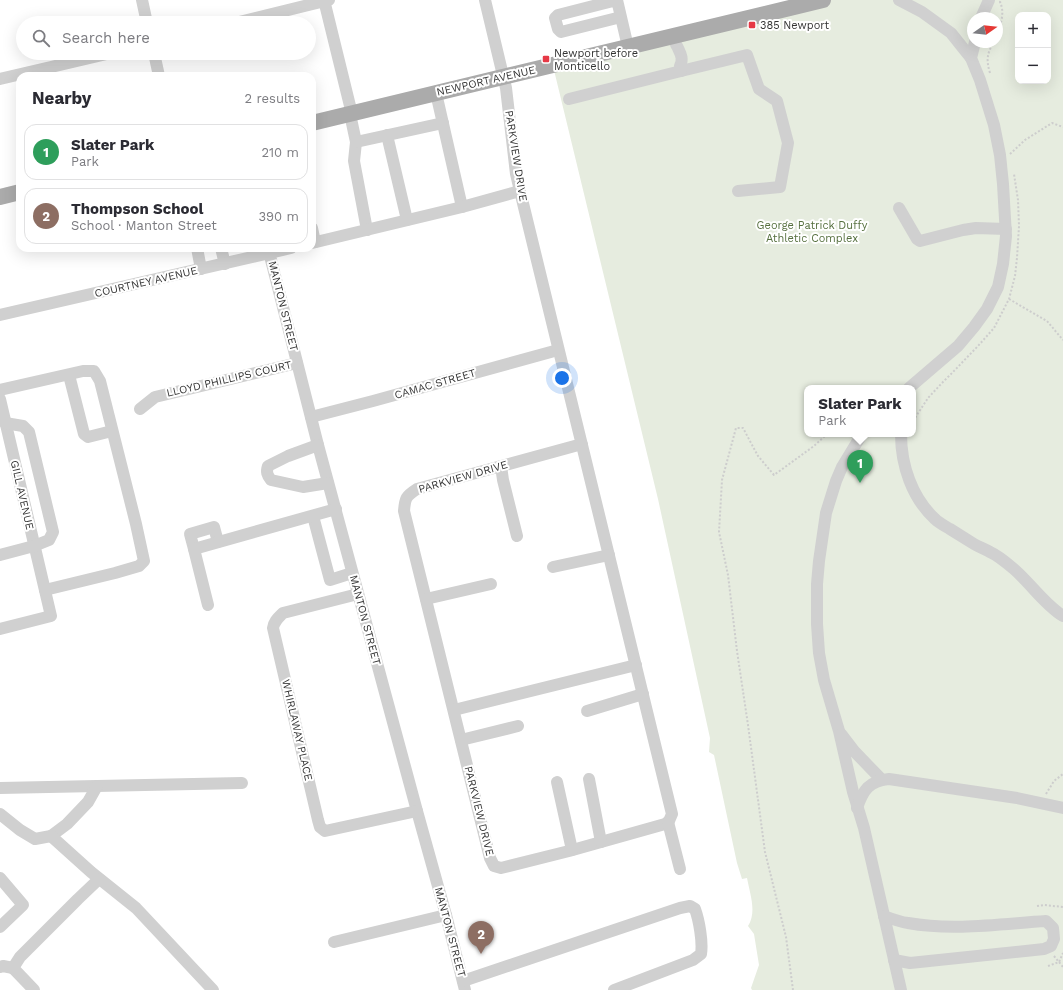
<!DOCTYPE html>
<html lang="en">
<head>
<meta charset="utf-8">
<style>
  :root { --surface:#fff; --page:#f7f7f7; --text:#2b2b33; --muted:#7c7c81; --line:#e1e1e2; --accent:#ea580c }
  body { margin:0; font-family:"Work Sans",sans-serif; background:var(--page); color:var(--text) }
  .controls { position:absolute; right:12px; top:12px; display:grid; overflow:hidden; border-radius:8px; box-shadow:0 4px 16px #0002 }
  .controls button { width:36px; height:36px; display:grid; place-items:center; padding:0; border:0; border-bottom:1px solid var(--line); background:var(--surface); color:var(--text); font:20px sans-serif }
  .compass { position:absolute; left:967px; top:12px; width:36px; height:36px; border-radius:50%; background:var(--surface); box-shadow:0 4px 16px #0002; rotate:76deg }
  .you { position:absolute; left:562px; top:378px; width:14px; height:14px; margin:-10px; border:3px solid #fff; border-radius:50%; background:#1a73e8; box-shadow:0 0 0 6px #1a73e833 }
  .badge { display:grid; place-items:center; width:26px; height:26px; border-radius:50%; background:var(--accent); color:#fff; font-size:13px; font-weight:700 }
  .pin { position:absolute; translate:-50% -33px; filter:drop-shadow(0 1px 2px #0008) }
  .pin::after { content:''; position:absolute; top:21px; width:14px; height:12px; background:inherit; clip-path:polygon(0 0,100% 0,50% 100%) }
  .popup { position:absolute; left:804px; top:385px; width:112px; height:52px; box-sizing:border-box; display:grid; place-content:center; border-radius:8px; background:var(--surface); filter:drop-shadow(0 1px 3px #0005); font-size:13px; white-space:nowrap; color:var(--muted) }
  .popup b { font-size:15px; color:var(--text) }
  .popup::after { content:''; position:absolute; left:50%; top:100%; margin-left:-8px; border:8px solid transparent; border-top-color:var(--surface) }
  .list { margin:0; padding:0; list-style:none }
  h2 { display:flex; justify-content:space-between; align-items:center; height:52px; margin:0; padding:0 16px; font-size:17px }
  h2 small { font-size:13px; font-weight:400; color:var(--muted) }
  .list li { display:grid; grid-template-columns:26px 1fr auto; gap:12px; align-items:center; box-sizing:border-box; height:56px; margin:0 8px 8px; padding:0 8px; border:1px solid var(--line); border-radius:12px }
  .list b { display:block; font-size:15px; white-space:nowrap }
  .list p { margin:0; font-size:13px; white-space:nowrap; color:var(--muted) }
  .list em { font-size:13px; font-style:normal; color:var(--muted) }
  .icon { flex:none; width:22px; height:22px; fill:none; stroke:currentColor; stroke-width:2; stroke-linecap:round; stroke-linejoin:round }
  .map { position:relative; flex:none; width:1063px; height:990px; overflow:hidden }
  .search { position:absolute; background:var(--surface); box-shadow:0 4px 16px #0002; left:16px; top:16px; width:300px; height:44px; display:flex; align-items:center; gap:10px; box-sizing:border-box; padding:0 14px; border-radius:22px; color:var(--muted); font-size:15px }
  .panel { position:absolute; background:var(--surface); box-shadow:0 4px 16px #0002; left:16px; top:72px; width:300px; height:180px; border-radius:12px }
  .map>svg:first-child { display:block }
  .green { fill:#e6ecdf; fill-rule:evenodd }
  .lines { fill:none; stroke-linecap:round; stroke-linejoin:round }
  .path { stroke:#cdcdcd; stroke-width:2; stroke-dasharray:2 2; stroke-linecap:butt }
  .minor { stroke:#d0d0d0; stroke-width:12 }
  .major { stroke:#ababab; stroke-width:16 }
  .poi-dot { fill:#e63946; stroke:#fff; stroke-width:1.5 }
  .labels { text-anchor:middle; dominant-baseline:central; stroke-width:4; stroke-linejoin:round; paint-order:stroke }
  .poi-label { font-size:11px; fill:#333; stroke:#fff; text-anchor:start }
  .street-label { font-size:11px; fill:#333; stroke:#fff }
  .park-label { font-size:11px; fill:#56703f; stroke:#fff }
</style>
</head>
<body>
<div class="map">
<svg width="1063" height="990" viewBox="0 0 1063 990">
  <rect width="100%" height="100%" fill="#fff"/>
  <path class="green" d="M 827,0 L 1063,0 L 1063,990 L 752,990 L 751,988 L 759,965 L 754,934 L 748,926 C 757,912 750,894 747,878 L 742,879 L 737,863 L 714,755 L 709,752 L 710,738 L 658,499 L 553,66 ZM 1018,15 L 1048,15 L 1048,81 L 1018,81 ZM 973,18 L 997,18 L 997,42 L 973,42 ZM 807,388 L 913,388 L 913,434 L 807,434 Z"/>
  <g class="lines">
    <g class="path">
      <path d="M 997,34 C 1001,23 1005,13 1000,2 L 1001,0"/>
      <path d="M 990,73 C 986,60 987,53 994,42"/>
      <path d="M 1010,154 L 1025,140 L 1052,123 L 1063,127"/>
      <path d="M 1009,299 L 1047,321 L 1063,340"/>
      <path d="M 913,421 L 928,398 L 942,383 L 952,373 L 978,346 L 994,328 L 1009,299 L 1015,276 L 1017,258 L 1019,226 L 1018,200 L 1014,174"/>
      <path d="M 1046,794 L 1054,781 L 1063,774"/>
      <path d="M 1037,906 L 1044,905 L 1063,907"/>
      <path d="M 1054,956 L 1063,967"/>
      <path d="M 1048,966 L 1059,962 L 1063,953"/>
      <path d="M 793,990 L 786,937 L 765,852 L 748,725 L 737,651 L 728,575 L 719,532 L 722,480 L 736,428 L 743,428 L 758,456 L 774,475 L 814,446 L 827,434"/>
    </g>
    <g class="minor">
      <path d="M 142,0 L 147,23"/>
      <path d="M 324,0 L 352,114"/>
      <path d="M 485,0 L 506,88 L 516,174 L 520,191 L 672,814 L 669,821 L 665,824 L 569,851 L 501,868 L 494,866 L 490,858 L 404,511 C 405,498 406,496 417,489 L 582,444"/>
      <path d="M 899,0 L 922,12 L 951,33 L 971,58"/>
      <path d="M 621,17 L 561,32 L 558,29 L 555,18 L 558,15 L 617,0 L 628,47"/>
      <path d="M 981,18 L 989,0"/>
      <path d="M 235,23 L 329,0"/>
      <path d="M 154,53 L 159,76"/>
      <path d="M 681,71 L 747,55 L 759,89 L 777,101 L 788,143 L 780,187 L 738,191"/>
      <path d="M 0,79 L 111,53"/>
      <path d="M 436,93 L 462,207"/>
      <path d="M 569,99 L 681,71 L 680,66 C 684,58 680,53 677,46 C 675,44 675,39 674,36"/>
      <path d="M 350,114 L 356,142 L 354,161 L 367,230"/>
      <path d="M 387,135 L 407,220"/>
      <path d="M 356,142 L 443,123"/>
      <path d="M 899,208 L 917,239 L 920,241 L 963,230 L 976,228 L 1006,229"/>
      <path d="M 312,228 L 315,242"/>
      <path d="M 312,243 L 462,207 L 520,191"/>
      <path d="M 197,248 L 201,269"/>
      <path d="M 221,248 L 225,264"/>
      <path d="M 268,248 L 318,445 L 417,811 L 446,915 L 465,990"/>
      <path d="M 0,315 L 291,248"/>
      <path d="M 69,375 L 84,434 L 88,437 L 112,431"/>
      <path d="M 909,388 L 958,346 L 974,327 L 987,309 L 998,287 L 1003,264 L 1006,236 L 1003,184 L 1000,155 L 994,125 L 980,80 L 971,58 L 975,42"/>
      <path d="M 0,390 L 83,371 L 94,371 L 100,381 L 136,524 L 144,561 L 139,566 L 115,573 L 45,590"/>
      <path d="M 0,399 L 51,616 L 0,629"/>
      <path d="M 140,409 L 155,397 L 297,363"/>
      <path d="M 311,417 L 373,401 L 558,350"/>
      <path d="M 862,434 L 842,467 L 836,481 L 826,513 L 819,561 L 817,584 L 817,624 L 819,653 L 824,680 L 839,731 L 853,792 L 864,828 L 901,990"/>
      <path d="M 901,434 C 901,465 912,498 935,519 C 939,523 945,526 950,529 C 958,534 966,539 974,544 C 979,547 985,549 990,552 C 999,556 1008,564 1015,570 C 1032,585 1044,604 1063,616"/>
      <path d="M 318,445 L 288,456 L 268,466 C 266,472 267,475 271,480 L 303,487 L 328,483"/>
      <path d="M 501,466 L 503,480 L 517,536"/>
      <path d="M 313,516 L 330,580 L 352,573"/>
      <path d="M 194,549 L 190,534 L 214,527 L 218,542"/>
      <path d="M 0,555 L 34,546 L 49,540 L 53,532 L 29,432 L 23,426 L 5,423"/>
      <path d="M 553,567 L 609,555"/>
      <path d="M 358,594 L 283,613 C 278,618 274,621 273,628 L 318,820 L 320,827 L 325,831 L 417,811"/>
      <path d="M 426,599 L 491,584"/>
      <path d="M 208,605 L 194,549 L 336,509"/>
      <path d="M 454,710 L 636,665"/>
      <path d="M 587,711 L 643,694"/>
      <path d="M 841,734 L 854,751 L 882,780"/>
      <path d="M 461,740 L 518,726"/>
      <path d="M 589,779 L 601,842"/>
      <path d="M 557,782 L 572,850"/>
      <path d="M 0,788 L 242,783"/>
      <path d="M 857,808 C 863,790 869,781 889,779 L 1017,798 L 1063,808"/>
      <path d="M 0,814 L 20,830 L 35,839 L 51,836 L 67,824 L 88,802 L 97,786"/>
      <path d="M 668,822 L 680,869"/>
      <path d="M 51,836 L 91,872 L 136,908 L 213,990"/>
      <path d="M 0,878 L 23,905 L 0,927"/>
      <path d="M 884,916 C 892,919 900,922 908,923 C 953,931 1000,924 1046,921 L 1053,928 L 1054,939 L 1051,946 L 1044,949 L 910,963 L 894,960"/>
      <path d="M 334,942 L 446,915"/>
      <path d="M 0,967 L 3,966 L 13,968"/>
      <path d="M 463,981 L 680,908 L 690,906 L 695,909 C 699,920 703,942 701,954 L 693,960 L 614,990"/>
      <path d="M 34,990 L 13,968 L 20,957 L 78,899 L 99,879"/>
    </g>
    <g class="major">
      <path d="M 312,123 L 823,0"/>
      <path d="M 0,197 L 20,192"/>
    </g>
  </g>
  <g class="poi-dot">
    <rect x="748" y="21" width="8" height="8" rx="2"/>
    <rect x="542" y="55" width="8" height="8" rx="2"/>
  </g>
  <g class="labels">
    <g class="poi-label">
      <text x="760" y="25">385 Newport</text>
      <text x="554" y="53">Newport before<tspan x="554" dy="13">Monticello</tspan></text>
    </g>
    <g class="street-label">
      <text transform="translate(486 81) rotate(-13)">NEWPORT AVENUE</text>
      <text transform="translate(516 156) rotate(81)">PARKVIEW DRIVE</text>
      <text transform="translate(146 282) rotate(-13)">COURTNEY AVENUE</text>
      <text transform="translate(283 306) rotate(76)">MANTON STREET</text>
      <text transform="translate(229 379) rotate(-13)">LLOYD PHILLIPS COURT</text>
      <text transform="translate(435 384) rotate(-16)">CAMAC STREET</text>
      <text transform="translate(463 477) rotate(-16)">PARKVIEW DRIVE</text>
      <text transform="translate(22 495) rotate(77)">GILL AVENUE</text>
      <text transform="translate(365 620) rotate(75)">MANTON STREET</text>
      <text transform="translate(297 730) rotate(77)">WHIRLAWAY PLACE</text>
      <text transform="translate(479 811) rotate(76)">PARKVIEW DRIVE</text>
      <text transform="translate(450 932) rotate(75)">MANTON STREET</text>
    </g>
    <g class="park-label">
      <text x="812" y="225">George Patrick Duffy<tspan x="812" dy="13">Athletic Complex</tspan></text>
    </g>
  </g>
</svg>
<div class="controls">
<button>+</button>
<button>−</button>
</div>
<svg class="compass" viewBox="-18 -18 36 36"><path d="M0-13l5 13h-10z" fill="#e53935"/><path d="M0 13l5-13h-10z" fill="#7c7c81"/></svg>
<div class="you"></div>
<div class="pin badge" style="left:860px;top:483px;background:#2e9e5b">1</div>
<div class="popup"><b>Slater Park</b>Park</div>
<div class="pin badge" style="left:481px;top:954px;background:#8d6e63">2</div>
<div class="search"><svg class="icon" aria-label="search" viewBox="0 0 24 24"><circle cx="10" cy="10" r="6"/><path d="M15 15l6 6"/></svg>Search here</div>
<section class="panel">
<h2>Nearby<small>2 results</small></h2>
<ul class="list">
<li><span class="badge" style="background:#2e9e5b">1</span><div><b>Slater Park</b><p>Park</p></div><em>210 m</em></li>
<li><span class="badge" style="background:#8d6e63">2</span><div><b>Thompson School</b><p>School · Manton Street</p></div><em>390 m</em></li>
</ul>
</section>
</div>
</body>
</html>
